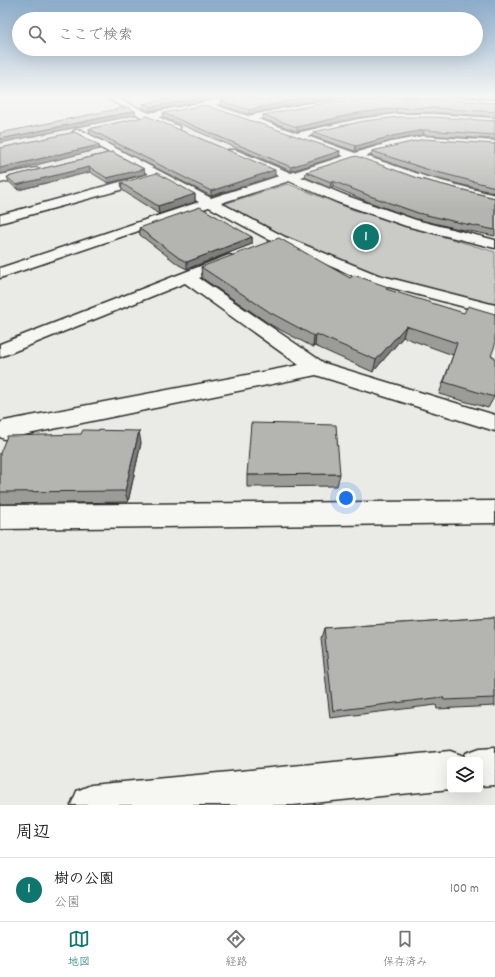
<!DOCTYPE html>
<html lang="ja">
<head>
<meta charset="utf-8">
<style>
  :root { --surface:#fff; --page:#f6f6f6; --text:#202124; --muted:#757577; --line:#e0e0e0; --accent:#0f766e }
  body { margin:0; font-family:Dekko,"Klee One",sans-serif; background:var(--page); color:var(--text) }
  .controls { position:absolute; right:12px; bottom:12px; display:grid; overflow:hidden; border-radius:6px; box-shadow:0 4px 16px #0002 }
  .controls button { width:36px; height:36px; display:grid; place-items:center; padding:0; border:0; border-bottom:1px solid var(--line); background:var(--surface); color:var(--text); font:20px sans-serif }
  .you { position:absolute; left:346px; top:498px; width:14px; height:14px; margin:-10px; border:3px solid #fff; border-radius:50%; background:#1a73e8; box-shadow:0 0 0 6px #1a73e833 }
  .badge { display:grid; place-items:center; width:26px; height:26px; border-radius:50%; background:var(--accent); color:#fff; font-size:13px; font-weight:700 }
  .pin { position:absolute; translate:-50% -50%; border:2px solid #fff; box-shadow:0 1px 4px #0006 }
  .list { margin:0; padding:0; list-style:none }
  h2 { display:flex; justify-content:space-between; align-items:center; height:52px; margin:0; padding:0 16px; font-size:17px }
  h2 small { font-size:13px; font-weight:400; color:var(--muted) }
  .list li { display:grid; grid-template-columns:26px 1fr auto; gap:12px; align-items:center; box-sizing:border-box; height:64px; padding:0 16px; border-top:1px solid var(--line) }
  .list b { display:block; font-size:15px; white-space:nowrap }
  .list p { margin:0; font-size:13px; white-space:nowrap; color:var(--muted) }
  .list em { font-size:13px; font-style:normal; color:var(--muted) }
  .icon { flex:none; width:22px; height:22px; fill:none; stroke:currentColor; stroke-width:2; stroke-linecap:round; stroke-linejoin:round }
  .map { position:relative; flex:none; width:495px; height:805px; overflow:hidden }
  .search { position:absolute; background:var(--surface); box-shadow:0 4px 16px #0002; left:12px; right:12px; top:12px; height:44px; display:flex; align-items:center; gap:10px; box-sizing:border-box; padding:0 14px; border-radius:22px; color:var(--muted); font-size:15px }
  .sheet { height:116px; background:var(--surface) }
  nav { display:flex; justify-content:space-around; align-items:center; box-sizing:border-box; height:56px; border-top:1px solid var(--line); background:var(--surface); font-size:11px; color:var(--muted) }
  nav a { display:grid; justify-items:center; gap:2px }
  nav .on { color:var(--accent) }
  .map>svg:first-child { display:block }
  .green { fill:#cacac7; stroke:#7a7a79 }
  .lines { fill:none; stroke-linecap:round; stroke-linejoin:round }
  .street-casing { stroke:#2b2b2b; stroke-width:3 }
  .street { fill:#f6f6f2; fill-rule:evenodd }
  .wall { fill:#9b9b98; stroke:#2b2b2b }
  .shaded-wall { fill:#7e7e7c; stroke:#2b2b2b }
  .building { fill:#b4b4b1; stroke:#2b2b2b }
</style>
</head>
<body>
<div class="map">
<svg width="495" height="805" viewBox="0 0 495 805">
  <rect width="100%" height="100%" fill="#eaeae6"/>
  <filter id="ink" filterUnits="userSpaceOnUse"><feTurbulence type="fractalNoise" baseFrequency=".025" numOctaves="2"/><feDisplacementMap in="SourceGraphic" scale="8" xChannelSelector="R" yChannelSelector="G"/><feConvolveMatrix kernelMatrix="1 2 1 2 8 2 1 2 1" color-interpolation-filters="sRGB"/></filter>
  <g filter="url(#ink)">
    <path class="green" d="M 288,184 L 354,210 L 495,252 L 495,304 L 368,273 L 298,244 L 224,204 Z"/>
    <g class="lines">
      <defs>
        <g id="street">
          <path d="M 105,97 L 115,97 L 149,113 L 230,97 L 244,97 L 243,99 L 215,105 L 248,116 L 304,104 L 357,97 L 446,97 L 495,100 L 495,106 C 441,101 387,97 333,104 C 307,108 283,114 258,119 L 297,133 L 358,119 L 396,114 L 433,114 L 495,118 L 495,124 C 463,121 430,118 397,120 C 367,122 337,129 307,136 L 355,153 L 391,142 L 423,136 L 495,141 L 495,147 L 423,142 L 393,148 L 366,156 L 427,177 L 495,195 L 495,203 L 419,183 L 355,160 L 301,177 L 347,196 L 416,220 L 495,240 L 495,248 L 406,226 L 337,202 L 289,181 L 221,203 L 285,237 L 378,275 L 495,305 L 495,315 L 366,281 L 275,243 L 209,207 L 0,278 L 0,268 L 199,202 L 155,178 L 153,181 L 0,223 L 0,215 L 149,174 L 75,134 L 73,132 L 75,130 L 81,130 L 211,198 L 279,176 L 228,154 L 227,152 L 228,150 L 236,150 L 291,173 L 344,156 L 205,107 L 158,117 L 178,126 L 180,128 L 178,130 L 175,131 L 147,119 L 141,119 L 140,116 Z"/>
          <path d="M 36,168 L 40,169 L 42,171 L 40,173 L 0,183 L 0,175 Z"/>
          <path d="M 229,255 L 235,257 L 237,260 L 235,263 L 199,278 L 324,363 L 495,415 L 495,431 L 316,375 L 4,439 L 0,437 L 0,423 L 4,421 L 299,365 L 185,283 L 0,357 L 0,344 Z"/>
          <path d="M 495,501 L 495,523 L 0,529 L 0,505 Z"/>
          <path d="M 495,747 L 495,785 L 480,786 L 480,760 L 450,760 L 450,789 L 293,805 L 71,805 L 77,791 L 91,785 L 450,751 L 464,756 L 464,758 L 466,753 L 480,748 Z"/>
        </g>
      </defs>
      <use href="#street" class="street-casing"/>
      <use href="#street" class="street"/>
    </g>
    <g class="wall">
      <path d="M 179,97 L 224,97 L 150,111 L 143,108 L 143,104 Z"/>
      <path d="M 458,97 L 495,97 L 495,99 Z"/>
      <path d="M 221,101 L 306,102 L 249,114 L 221,105 Z"/>
      <path d="M 495,103 L 495,117 L 433,112 L 396,113 L 358,118 L 297,131 L 263,119 L 263,115 Z"/>
      <path d="M 163,113 L 340,151 L 339,156 L 291,171 L 163,117 Z"/>
      <path d="M 495,121 L 495,139 L 423,135 L 391,141 L 355,151 L 312,136 L 313,132 Z"/>
      <path d="M 89,129 L 275,176 L 211,196 L 90,134 Z"/>
      <path d="M 495,144 L 495,193 L 427,176 L 371,156 L 372,151 Z"/>
      <path d="M 112,152 L 144,169 L 145,174 L 108,183 L 90,172 L 18,190 L 9,182 L 7,177 Z"/>
      <path d="M 306,172 L 420,179 L 495,198 L 495,236 L 459,229 L 416,219 L 369,202 L 333,187 L 330,188 L 305,177 Z"/>
      <path d="M 121,183 L 195,194 L 195,202 L 159,214 L 122,190 Z"/>
      <path d="M 139,228 L 252,237 L 252,244 L 187,269 L 179,265 L 140,235 Z"/>
      <path d="M 201,267 L 350,278 L 387,289 L 491,356 L 494,397 L 488,408 L 439,394 L 453,355 L 403,337 L 373,372 L 315,346 L 313,347 L 271,325 L 202,278 Z"/>
      <path d="M 141,443 L 128,502 L 0,504 L 0,453 Z"/>
      <path d="M 340,474 L 337,486 L 247,487 L 247,475 Z"/>
      <path d="M 495,617 L 495,706 L 437,709 L 436,705 L 330,718 L 321,638 L 324,628 Z"/>
    </g>
    <g class="shaded-wall">
      <path d="M 204,97 L 224,97 L 150,111 L 150,107 Z"/>
      <path d="M 306,97 L 349,97 L 306,102 L 249,114 L 249,110 Z"/>
      <path d="M 397,108 L 396,113 L 358,118 L 297,131 L 297,127 L 358,113 Z"/>
      <path d="M 135,111 L 136,115 L 0,143 L 0,139 Z"/>
      <path d="M 424,130 L 423,135 L 391,141 L 355,151 L 356,146 L 392,136 Z"/>
      <path d="M 99,145 L 100,149 L 0,174 L 0,168 Z"/>
      <path d="M 340,151 L 339,156 L 291,171 L 291,167 Z"/>
      <path d="M 89,167 L 90,172 L 18,190 L 16,185 Z"/>
      <path d="M 144,169 L 145,174 L 108,183 L 107,178 Z"/>
      <path d="M 275,170 L 275,176 L 211,196 L 211,191 Z"/>
      <path d="M 333,181 L 333,187 L 330,188 L 331,182 Z"/>
      <path d="M 195,194 L 195,202 L 159,214 L 158,206 Z"/>
      <path d="M 252,237 L 252,244 L 187,269 L 187,262 Z"/>
      <path d="M 406,326 L 403,337 L 373,372 L 376,360 Z"/>
      <path d="M 316,334 L 315,346 L 313,347 L 314,336 Z"/>
      <path d="M 139,431 L 141,443 L 128,502 L 125,491 Z"/>
    </g>
    <g class="building">
      <path d="M 179,97 L 204,97 L 150,107 L 143,104 Z"/>
      <path d="M 242,97 L 313,97 L 306,97 L 249,110 L 221,101 Z"/>
      <path d="M 377,98 L 425,98 L 495,103 L 495,112 L 434,108 L 397,108 L 358,113 L 297,127 L 263,115 L 330,102 Z"/>
      <path d="M 205,105 L 340,151 L 291,167 L 163,113 Z"/>
      <path d="M 127,107 L 135,111 L 0,139 L 0,133 Z"/>
      <path d="M 147,116 L 275,170 L 211,191 L 89,129 Z"/>
      <path d="M 398,117 L 435,117 L 495,121 L 495,135 L 424,130 L 392,136 L 356,146 L 313,132 L 364,121 Z"/>
      <path d="M 75,132 L 99,145 L 0,168 L 0,148 Z"/>
      <path d="M 424,139 L 495,144 L 495,187 L 429,170 L 372,151 Z"/>
      <path d="M 112,152 L 144,169 L 107,178 L 89,167 L 16,185 L 7,177 Z"/>
      <path d="M 356,156 L 420,179 L 495,198 L 495,230 L 461,223 L 418,213 L 370,196 L 333,181 L 331,182 L 306,172 Z"/>
      <path d="M 157,173 L 195,194 L 158,206 L 121,183 Z"/>
      <path d="M 200,207 L 252,237 L 187,262 L 179,258 L 139,228 Z"/>
      <path d="M 279,238 L 350,278 L 354,275 L 388,287 L 386,289 L 464,313 L 468,306 L 495,314 L 495,345 L 491,356 L 495,357 L 495,390 L 494,397 L 444,382 L 457,343 L 406,326 L 376,360 L 316,334 L 314,336 L 271,313 L 201,267 Z"/>
      <path d="M 251,423 L 336,425 L 340,474 L 247,475 Z"/>
      <path d="M 83,430 L 139,431 L 125,491 L 0,492 L 0,453 L 7,436 L 81,434 Z"/>
      <path d="M 495,617 L 495,698 L 444,700 L 443,697 L 333,711 L 324,628 Z"/>
    </g>
  </g>
  <linearGradient id="sky" x2="0" y2="1"><stop stop-color="#8bacca"/><stop offset="0.46" stop-color="#f6f6f4"/><stop offset="1" stop-color="#f6f6f4" stop-opacity="0"/></linearGradient>
  <rect width="495" height="209" fill="url(#sky)"/>
</svg>
<div class="controls">
<button><svg class="icon" aria-label="layers" viewBox="0 0 24 24"><path d="M12 4l9 5-9 5-9-5zM3 14l9 5 9-5"/></svg></button>
</div>
<div class="you"></div>
<div class="pin badge" style="left:366px;top:237px">1</div>
<div class="search"><svg class="icon" aria-label="search" viewBox="0 0 24 24"><circle cx="10" cy="10" r="6"/><path d="M15 15l6 6"/></svg>ここで検索</div>
</div>
<section class="sheet">
<h2>周辺<small></small></h2>
<ul class="list">
<li><span class="badge">1</span><div><b>樹の公園</b><p>公園</p></div><em>100 m</em></li>
</ul>
</section>
<nav>
<a class="on"><svg class="icon" aria-label="map" viewBox="0 0 24 24"><path d="M3 6l6-2 6 2 6-2v14l-6 2-6-2-6 2zM9 4v14M15 6v14"/></svg>地図</a>
<a><svg class="icon" aria-label="directions" viewBox="0 0 24 24"><path d="M12 3l9 9-9 9-9-9zM9 14v-3h6M13 9l2 2-2 2"/></svg>経路</a>
<a><svg class="icon" aria-label="saved" viewBox="0 0 24 24"><path d="M7 4h10v16l-5-4-5 4z"/></svg>保存済み</a>
</nav>
</body>
</html>
